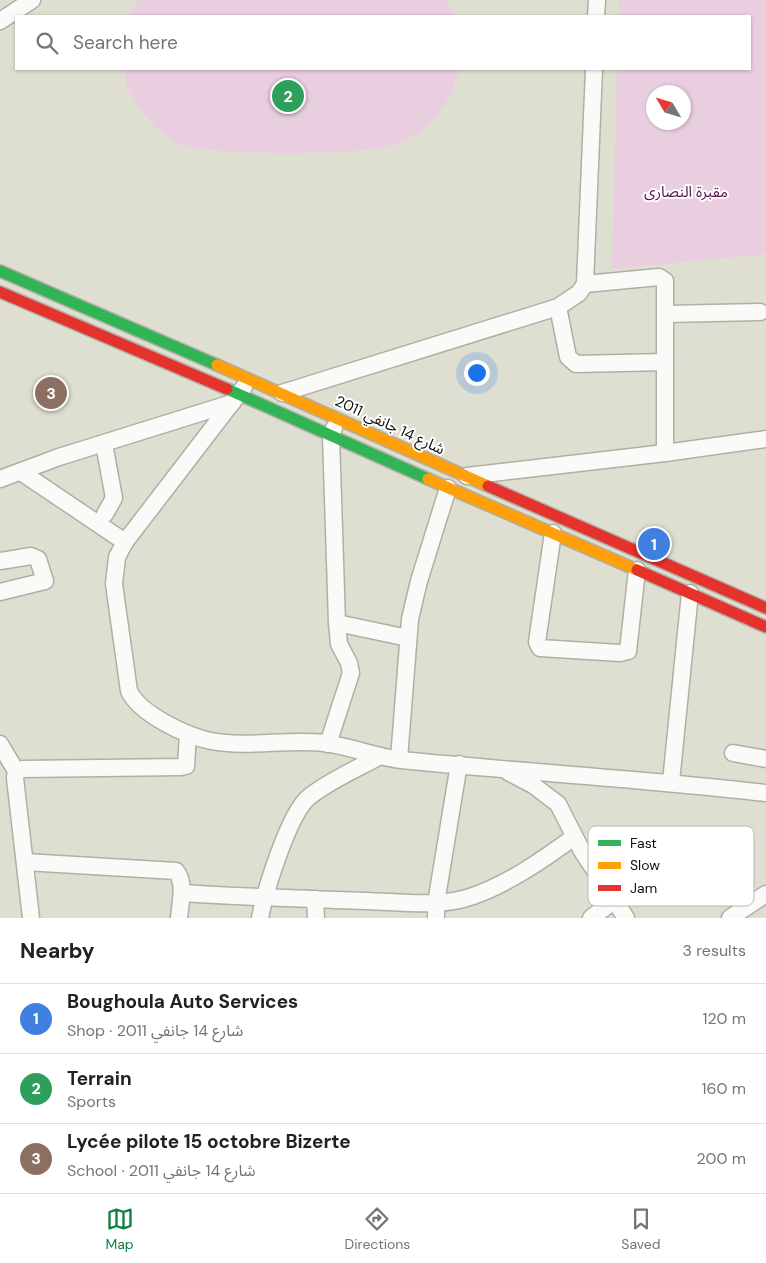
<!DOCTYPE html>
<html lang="en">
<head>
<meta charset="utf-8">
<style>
  :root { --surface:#fff; --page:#f6f6f6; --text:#202124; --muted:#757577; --line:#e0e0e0; --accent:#0b8043 }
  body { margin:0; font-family:"DM Sans","Noto Sans Arabic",sans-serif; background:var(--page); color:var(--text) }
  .compass { position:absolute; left:646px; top:85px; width:45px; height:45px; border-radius:50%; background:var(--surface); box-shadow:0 1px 4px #0004; rotate:308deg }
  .you { position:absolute; left:476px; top:372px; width:18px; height:18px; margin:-12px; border:4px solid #fff; border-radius:50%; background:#1a73e8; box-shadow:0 0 0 8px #1a73e833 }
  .badge { display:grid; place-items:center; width:32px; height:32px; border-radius:50%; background:var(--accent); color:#fff; font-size:16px; font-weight:700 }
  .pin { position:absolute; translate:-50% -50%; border:2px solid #fff; box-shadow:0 1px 5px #0006 }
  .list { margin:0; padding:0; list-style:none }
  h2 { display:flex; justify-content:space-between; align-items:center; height:65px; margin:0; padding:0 20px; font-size:21px }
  h2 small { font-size:16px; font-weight:400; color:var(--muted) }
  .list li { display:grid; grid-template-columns:32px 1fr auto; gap:15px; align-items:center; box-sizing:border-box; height:70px; padding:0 20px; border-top:1px solid var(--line) }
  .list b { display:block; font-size:19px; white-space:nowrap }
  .list p { margin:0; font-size:16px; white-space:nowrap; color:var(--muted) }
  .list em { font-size:16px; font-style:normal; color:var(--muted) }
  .icon { flex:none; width:28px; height:28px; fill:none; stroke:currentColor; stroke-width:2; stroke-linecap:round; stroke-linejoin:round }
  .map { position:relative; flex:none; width:766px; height:918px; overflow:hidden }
  .search { position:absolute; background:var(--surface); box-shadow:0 1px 4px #0004; left:15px; right:15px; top:15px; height:55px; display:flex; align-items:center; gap:12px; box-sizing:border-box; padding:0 18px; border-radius:0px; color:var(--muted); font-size:19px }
  .sheet { height:275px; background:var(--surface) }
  nav { display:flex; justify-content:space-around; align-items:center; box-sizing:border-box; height:70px; border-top:1px solid var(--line); background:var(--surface); font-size:14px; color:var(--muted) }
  nav a { display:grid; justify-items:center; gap:2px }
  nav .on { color:var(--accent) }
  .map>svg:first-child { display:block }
  .green { fill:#e9cedf; fill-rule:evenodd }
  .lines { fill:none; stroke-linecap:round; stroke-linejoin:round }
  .street-casing { stroke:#afafa4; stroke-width:19 }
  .fast-casing { stroke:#afafa4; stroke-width:14 }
  .slow-casing { stroke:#afafa4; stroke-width:14 }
  .jam-casing { stroke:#afafa4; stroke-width:14 }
  .street { stroke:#fafaf8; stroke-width:16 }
  .fast { stroke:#30b455; stroke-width:11 }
  .slow { stroke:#ff9f0a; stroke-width:11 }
  .jam { stroke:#e5322d; stroke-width:11 }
  .labels { text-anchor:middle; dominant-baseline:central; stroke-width:4; stroke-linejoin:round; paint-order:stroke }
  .park-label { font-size:15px; fill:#561350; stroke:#fff }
  .street-label { font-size:15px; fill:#111108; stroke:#fff }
  .key { fill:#fff; stroke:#b8b8b5; stroke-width:1 }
  .key-label { font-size:14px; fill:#111108 }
</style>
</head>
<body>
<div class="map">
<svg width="766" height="918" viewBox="0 0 766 918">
  <rect width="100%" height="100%" fill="#dfdfd1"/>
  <g class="green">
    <path d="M 138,0 L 446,0 L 455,16 L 128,16 Z"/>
    <path d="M 619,0 L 766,0 L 766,254 L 612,269 L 617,69 L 750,69 L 750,16 L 619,16 ZM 654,92 L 684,92 L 684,122 L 654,122 Z"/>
    <path d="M 124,69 L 459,69 C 451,102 432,128 400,143 C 374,156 208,157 181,144 C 159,134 139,113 129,91 C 126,85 125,76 124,69 Z"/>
  </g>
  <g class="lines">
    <defs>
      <g id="street">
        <path d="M 596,16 L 597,0"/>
        <path d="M 0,21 L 32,0"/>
        <path d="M 585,284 L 659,277 L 665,281 L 665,453"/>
        <path d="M 558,307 L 568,357 L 576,364 L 665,362"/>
        <path d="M 666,314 L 760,312"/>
        <path d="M 244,387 L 125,542 L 117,557 L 114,584 L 129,691 C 140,714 186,736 211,741 C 248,748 286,739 324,743 C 350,746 375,757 401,760 C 523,772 645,779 766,793"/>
        <path d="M 282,393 L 558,307 L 579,293 L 585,284 L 594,69"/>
        <path d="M 104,444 L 114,498 L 105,514"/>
        <path d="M 21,472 L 125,542"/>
        <path d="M 467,476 L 665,453 L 766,439"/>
        <path d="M 0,479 L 59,457 L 232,403"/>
        <path d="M 553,533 L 537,642 L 540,648 L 620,653 L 628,651 L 637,570"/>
        <path d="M 0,561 L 31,556 L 38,559 L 45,581 L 0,592"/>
        <path d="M 337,623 L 408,638"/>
        <path d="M 0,744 L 16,771 L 15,778 L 31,918"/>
        <path d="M 328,744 L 351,673 L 349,663 L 339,644 L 337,623 L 331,436 L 334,428"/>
        <path d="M 733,753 L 766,759"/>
        <path d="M 399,759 L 410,619 L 419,581 L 448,488"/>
        <path d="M 16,771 L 23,769 L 181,767 L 186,766 L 188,734"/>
        <path d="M 508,772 L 533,785 L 558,804 L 582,851 L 626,918"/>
        <path d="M 671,782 L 690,593"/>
        <path d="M 25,862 L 176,871 C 186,884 180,903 179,918"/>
        <path d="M 182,893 C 243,897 305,899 367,901 C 401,902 440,908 473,896 C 508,884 544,859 574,837"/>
        <path d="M 315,899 L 316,918"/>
        <path d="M 260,918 C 265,891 289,813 309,797 C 330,780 357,769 380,756"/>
        <path d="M 436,918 L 436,903 L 459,764"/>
        <path d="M 591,918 L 615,900"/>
        <path d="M 730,918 L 766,894"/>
      </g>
      <g id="fast">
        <path d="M 0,271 L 217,365"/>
        <path d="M 227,389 L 428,479"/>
      </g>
      <g id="slow">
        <path d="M 217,365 L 488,486"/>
        <path d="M 428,479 L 637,570"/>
      </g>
      <g id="jam">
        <path d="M 0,292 L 227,389"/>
        <path d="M 488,486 L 766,608"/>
        <path d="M 637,570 L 766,627"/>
      </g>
    </defs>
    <use href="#street" class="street-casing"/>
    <use href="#fast" class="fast-casing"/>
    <use href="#slow" class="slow-casing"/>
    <use href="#jam" class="jam-casing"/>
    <use href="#street" class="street"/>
    <use href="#fast" class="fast"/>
    <use href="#slow" class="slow"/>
    <use href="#jam" class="jam"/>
  </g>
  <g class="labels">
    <g class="park-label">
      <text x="686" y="192">مقبرة النصارى</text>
    </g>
    <g class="street-label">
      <text transform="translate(390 425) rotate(25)">شارع 14 جانفي 2011</text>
    </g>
  </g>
  <rect x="588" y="826" width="166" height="80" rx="8" class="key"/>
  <rect x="598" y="840" width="23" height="6" fill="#30b455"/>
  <rect x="598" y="862" width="23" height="7" fill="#ff9f0a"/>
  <rect x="598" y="885" width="23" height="6" fill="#e5322d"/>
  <g class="key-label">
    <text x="630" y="848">Fast</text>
    <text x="630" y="870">Slow</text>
    <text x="630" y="893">Jam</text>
  </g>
</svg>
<svg class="compass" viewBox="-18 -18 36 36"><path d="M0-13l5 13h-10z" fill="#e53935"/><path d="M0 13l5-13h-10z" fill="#757577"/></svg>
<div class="you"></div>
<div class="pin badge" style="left:654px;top:544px;background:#3f7fe0">1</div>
<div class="pin badge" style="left:288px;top:96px;background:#2e9e5b">2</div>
<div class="pin badge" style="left:51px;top:393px;background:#8d6e63">3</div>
<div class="search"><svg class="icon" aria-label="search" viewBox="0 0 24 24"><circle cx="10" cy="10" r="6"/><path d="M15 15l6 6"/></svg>Search here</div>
</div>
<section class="sheet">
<h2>Nearby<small>3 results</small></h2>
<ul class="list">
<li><span class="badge" style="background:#3f7fe0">1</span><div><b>Boughoula Auto Services</b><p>Shop · شارع 14 جانفي 2011</p></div><em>120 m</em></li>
<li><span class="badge" style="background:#2e9e5b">2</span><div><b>Terrain</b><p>Sports</p></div><em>160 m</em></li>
<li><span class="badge" style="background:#8d6e63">3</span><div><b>Lycée pilote 15 octobre Bizerte</b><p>School · شارع 14 جانفي 2011</p></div><em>200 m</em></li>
</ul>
</section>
<nav>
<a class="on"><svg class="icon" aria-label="map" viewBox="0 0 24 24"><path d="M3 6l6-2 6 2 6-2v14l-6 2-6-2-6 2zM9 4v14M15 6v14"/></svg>Map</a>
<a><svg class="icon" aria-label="directions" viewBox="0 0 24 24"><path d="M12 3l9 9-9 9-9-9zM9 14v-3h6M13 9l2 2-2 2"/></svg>Directions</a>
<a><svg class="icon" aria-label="saved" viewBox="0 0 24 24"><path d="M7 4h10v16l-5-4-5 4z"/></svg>Saved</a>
</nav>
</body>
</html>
